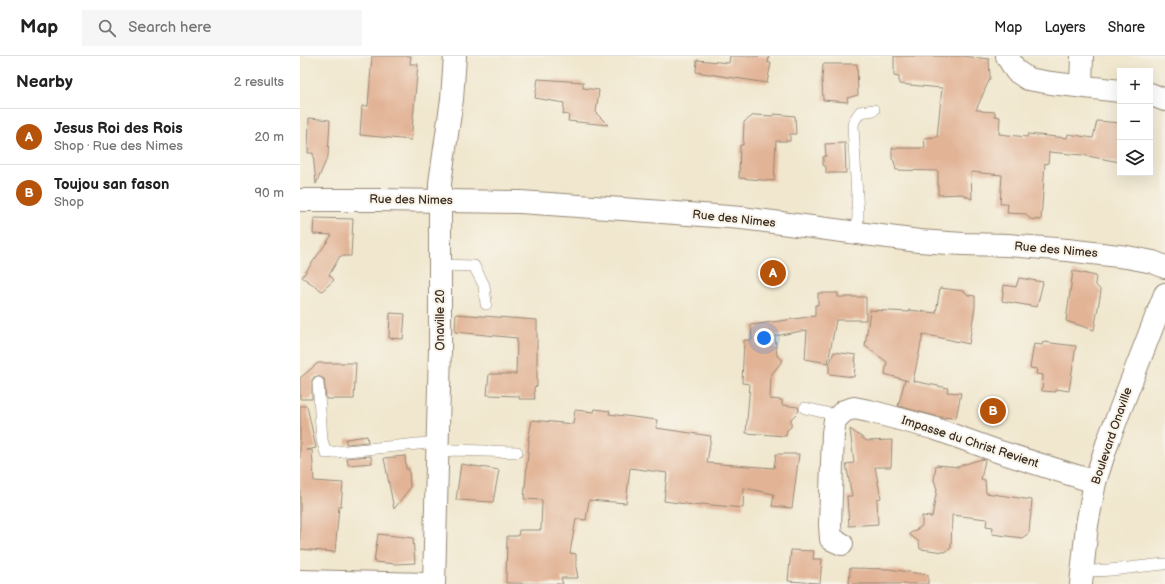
<!DOCTYPE html>
<html lang="en">
<head>
<meta charset="utf-8">
<style>
  :root { --surface:#fff; --page:#f6f6f6; --text:#222; --muted:#767676; --line:#e0e0e0; --accent:#b45309 }
  body { margin:0; font-family:"Balsamiq Sans",sans-serif; background:var(--page); color:var(--text) }
  .controls { position:absolute; right:12px; top:12px; display:grid; overflow:hidden; border-radius:0px; box-shadow:0 4px 16px #0002 }
  .controls button { width:36px; height:36px; display:grid; place-items:center; padding:0; border:0; border-bottom:1px solid var(--line); background:var(--surface); color:var(--text); font:20px sans-serif }
  .you { position:absolute; left:464px; top:282px; width:14px; height:14px; margin:-10px; border:3px solid #fff; border-radius:50%; background:#1a73e8; box-shadow:0 0 0 6px #1a73e833 }
  .badge { display:grid; place-items:center; width:26px; height:26px; border-radius:50%; background:var(--accent); color:#fff; font-size:13px; font-weight:700 }
  .pin { position:absolute; translate:-50% -50%; border:2px solid #fff; box-shadow:0 1px 4px #0006 }
  .list { margin:0; padding:0; list-style:none }
  h2 { display:flex; justify-content:space-between; align-items:center; height:52px; margin:0; padding:0 16px; font-size:17px }
  h2 small { font-size:13px; font-weight:400; color:var(--muted) }
  .list li { display:grid; grid-template-columns:26px 1fr auto; gap:12px; align-items:center; box-sizing:border-box; height:56px; padding:0 16px; border-top:1px solid var(--line) }
  .list b { display:block; font-size:15px; white-space:nowrap }
  .list p { margin:0; font-size:13px; white-space:nowrap; color:var(--muted) }
  .list em { font-size:13px; font-style:normal; color:var(--muted) }
  .icon { flex:none; width:22px; height:22px; fill:none; stroke:currentColor; stroke-width:2; stroke-linecap:round; stroke-linejoin:round }
  .map { position:relative; flex:none; width:865px; height:528px; overflow:hidden }
  header { display:flex; align-items:center; gap:24px; box-sizing:border-box; height:56px; padding:0 20px; background:var(--surface); border-bottom:1px solid var(--line) }
  header strong { font-size:19px }
  nav { display:flex; gap:22px; margin-inline-start:auto; font-size:14px }
  .search { width:280px; height:36px; background:var(--page); display:flex; align-items:center; gap:10px; box-sizing:border-box; padding:0 14px; border-radius:0px; color:var(--muted); font-size:15px }
  main { display:flex }
  aside { flex:1; background:var(--surface) }
  .map>svg:first-child { display:block }
  .building { fill:#e2b395 }
  .lines { fill:none; stroke-linecap:round; stroke-linejoin:round }
  .service-casing { stroke:#968876; stroke-width:12 }
  .minor-casing { stroke:#968876; stroke-width:24 }
  .tertiary-casing { stroke:#968876; stroke-width:24 }
  .service { stroke:#fff; stroke-width:11 }
  .minor { stroke:#fff; stroke-width:22 }
  .tertiary { stroke:#fff; stroke-width:22 }
  .labels { text-anchor:middle; dominant-baseline:central; stroke-width:4; stroke-linejoin:round; paint-order:stroke }
  .street-label { font-size:12px; fill:#3b2a1e; stroke:#f7f3e8 }
</style>
</head>
<body>
<header>
<strong>Map</strong>
<div class="search"><svg class="icon" aria-label="search" viewBox="0 0 24 24"><circle cx="10" cy="10" r="6"/><path d="M15 15l6 6"/></svg>Search here</div>
<nav><a>Map</a><a>Layers</a><a>Share</a></nav>
</header>
<main>
<aside>
<h2>Nearby<small>2 results</small></h2>
<ul class="list">
<li><span class="badge">A</span><div><b>Jesus Roi des Rois</b><p>Shop · Rue des Nimes</p></div><em>20 m</em></li>
<li><span class="badge">B</span><div><b>Toujou san fason</b><p>Shop</p></div><em>90 m</em></li>
</ul>
</aside>
<div class="map">
<svg width="865" height="528" viewBox="0 0 865 528">
  <rect width="100%" height="100%" fill="#f7f3e8"/>
  <filter id="ink" filterUnits="userSpaceOnUse"><feTurbulence type="fractalNoise" baseFrequency=".025" numOctaves="2"/><feDisplacementMap in="SourceGraphic" scale="8" xChannelSelector="R" yChannelSelector="G"/><feConvolveMatrix kernelMatrix="1 2 1 2 8 2 1 2 1" color-interpolation-filters="sRGB"/></filter>
  <filter id="wash" filterUnits="userSpaceOnUse"><feTurbulence type="fractalNoise" baseFrequency=".012" numOctaves="4" result="noise"/><feDisplacementMap in="SourceGraphic" scale="16" xChannelSelector="R" yChannelSelector="G"/><feGaussianBlur stdDeviation="0.9" result="paint"/><feColorMatrix in="noise" values="0 0 0 0 0 0 0 0 0 0 0 0 0 0 0 0 0 1.4 0 .05"/><feComposite in="paint" operator="in"/></filter>
  <g filter="url(#wash)">
    <rect width="100%" height="100%" fill="#f0e7ce"/>
    <g id="blocks">
      <g class="building">
        <path d="M 72,0 L 111,0 L 110,8 L 118,8 L 111,84 L 60,79 L 62,50 L 68,50 Z"/>
        <path d="M 430,0 L 469,0 L 468,7 L 471,7 L 467,27 L 396,16 L 397,4 L 429,7 Z"/>
        <path d="M 594,0 L 662,0 L 689,3 L 690,22 L 676,54 L 681,54 L 681,55 L 695,56 L 695,60 L 700,61 L 699,78 L 727,81 L 728,78 L 767,82 L 768,78 L 793,82 L 797,65 L 820,67 L 820,106 L 782,99 L 749,96 L 748,108 L 745,107 L 741,164 L 730,163 L 726,158 L 707,157 L 708,148 L 700,148 L 702,119 L 671,116 L 672,143 L 662,138 L 638,139 L 638,115 L 596,114 L 594,105 L 592,103 L 592,92 L 625,92 L 624,82 L 637,81 L 642,32 L 599,28 L 599,21 L 594,20 Z"/>
        <path d="M 523,8 L 557,8 L 558,39 L 547,42 L 548,46 L 523,44 L 522,24 Z"/>
        <path d="M 238,23 L 283,26 L 283,32 L 299,34 L 296,57 L 308,69 L 268,65 L 269,59 L 263,58 L 264,47 L 235,42 Z"/>
        <path d="M 474,58 L 495,60 L 496,78 L 490,78 L 490,85 L 476,85 L 474,125 L 439,122 L 440,89 L 443,89 L 444,66 L 454,59 L 474,60 Z"/>
        <path d="M 9,62 L 30,64 L 28,100 L 16,128 L 13,97 L 8,97 Z"/>
        <path d="M 545,87 L 546,117 L 526,117 L 526,111 L 523,109 L 523,101 L 526,100 L 525,88 Z"/>
        <path d="M 14,162 L 53,163 L 51,200 L 40,200 L 29,219 L 34,224 L 22,235 L 2,221 L 32,179 L 13,178 Z"/>
        <path d="M 773,215 L 796,220 L 795,228 L 801,235 L 794,274 L 766,265 Z"/>
        <path d="M 719,222 L 743,226 L 737,251 L 702,245 L 704,229 L 716,231 Z"/>
        <path d="M 640,232 L 664,235 L 668,239 L 675,240 L 675,251 L 669,288 L 623,278 L 613,325 L 648,332 L 647,336 L 661,337 L 656,362 L 639,361 L 598,350 L 605,324 L 608,325 L 585,318 L 587,306 L 565,290 L 570,254 L 609,256 L 609,254 L 636,257 Z"/>
        <path d="M 518,237 L 538,237 L 538,241 L 566,241 L 566,264 L 536,264 L 528,307 L 505,303 L 507,274 L 475,280 L 477,300 L 483,304 L 471,319 L 470,343 L 482,344 L 482,349 L 498,351 L 499,355 L 491,363 L 491,371 L 487,374 L 486,380 L 446,377 L 450,328 L 442,327 L 444,284 L 452,284 L 451,269 L 515,260 L 515,249 L 518,249 Z"/>
        <path d="M 90,257 L 105,258 L 103,283 L 89,282 Z"/>
        <path d="M 156,258 L 237,264 L 237,330 L 234,331 L 235,343 L 219,343 L 219,340 L 187,339 L 189,318 L 216,318 L 217,282 L 155,276 Z"/>
        <path d="M 743,286 L 776,290 L 769,335 L 756,333 L 756,336 L 742,335 L 743,319 L 736,318 L 737,313 L 730,312 L 734,288 L 742,289 Z"/>
        <path d="M 534,296 L 556,299 L 554,321 L 529,318 L 529,309 Z"/>
        <path d="M 18,307 L 56,307 L 54,343 L 26,343 L 24,323 L 18,320 L 14,321 L 12,324 L 12,343 L 0,343 L 0,322 Z"/>
        <path d="M 0,350 L 7,350 L 16,392 L 6,394 L 12,394 L 14,425 L 43,427 L 41,450 L 39,450 L 35,496 L 0,493 Z"/>
        <path d="M 295,353 L 310,355 L 309,358 L 357,364 L 356,372 L 411,380 L 407,407 L 474,412 L 476,398 L 499,398 L 492,452 L 472,450 L 474,438 L 444,432 L 443,452 L 401,448 L 401,450 L 364,445 L 367,417 L 330,412 L 326,447 L 289,444 L 286,464 L 276,463 L 270,497 L 276,498 L 276,511 L 278,522 L 261,522 L 263,528 L 206,527 L 207,480 L 218,480 L 219,474 L 241,474 L 242,444 L 224,443 L 229,384 L 228,384 L 232,364 L 273,368 L 275,354 L 294,356 Z"/>
        <path d="M 550,373 L 567,385 L 592,384 L 591,411 L 575,411 L 581,442 L 577,443 L 578,468 L 549,470 L 547,440 L 552,440 L 546,408 L 554,407 Z"/>
        <path d="M 67,380 L 68,386 L 46,388 L 46,383 Z"/>
        <path d="M 71,400 L 72,407 L 48,409 L 47,402 Z"/>
        <path d="M 105,400 L 106,413 L 109,413 L 110,432 L 94,453 L 84,402 Z"/>
        <path d="M 682,403 L 685,404 L 681,423 L 685,424 L 686,437 L 732,444 L 729,477 L 722,482 L 692,478 L 693,471 L 686,470 L 687,463 L 652,459 L 651,492 L 645,496 L 620,493 L 619,486 L 609,478 L 622,470 L 622,460 L 632,461 L 637,433 L 634,424 L 636,409 L 659,411 L 662,409 Z"/>
        <path d="M 161,408 L 199,414 L 193,446 L 156,444 Z"/>
        <path d="M 78,478 L 113,482 L 115,507 L 96,508 L 74,506 Z"/>
        <path d="M 491,494 L 514,495 L 513,503 L 522,503 L 520,527 L 488,525 Z"/>
        <path d="M 550,512 L 589,513 L 628,519 L 628,528 L 549,528 Z"/>
      </g>
    </g>
  </g>
  <g filter="url(#ink)">
    <use href="#blocks" fill-opacity="0" stroke="#968876" stroke-width="1"/>
    <g class="lines">
      <defs>
        <g id="service">
          <path d="M 557,177 L 558,158 L 553,70 L 554,65 L 560,56 L 574,54"/>
          <path d="M 140,209 L 174,210 L 184,229 L 186,248"/>
          <path d="M 18,327 L 22,384 L 26,397 L 138,386"/>
          <path d="M 505,352 L 540,360"/>
          <path d="M 138,396 L 154,394 L 217,396"/>
          <path d="M 782,515 C 811,516 837,510 865,508"/>
        </g>
        <g id="minor">
          <path d="M 707,0 L 716,15 L 728,23 L 751,27 L 820,35"/>
          <path d="M 781,30 L 782,0"/>
          <path d="M 850,38 L 865,44"/>
          <path d="M 542,488 L 531,483 L 530,469 L 533,377 L 535,364 L 544,355 L 554,352 L 569,355 L 633,372 L 697,395 L 795,426"/>
          <path d="M 0,525 L 127,528"/>
          <path d="M 134,528 L 140,293 L 140,127 L 152,43 L 155,0"/>
        </g>
        <g id="tertiary">
          <path d="M 0,144 L 77,144 L 220,146 L 322,153 L 442,162 L 619,185 L 663,188 L 708,189 L 767,194 L 827,201 L 853,206 L 865,211"/>
          <path d="M 781,528 L 787,469 L 795,426 L 808,385 L 865,238"/>
        </g>
      </defs>
      <use href="#service" class="service-casing"/>
      <use href="#minor" class="minor-casing"/>
      <use href="#tertiary" class="tertiary-casing"/>
      <use href="#service" class="service"/>
      <use href="#minor" class="minor"/>
      <use href="#tertiary" class="tertiary"/>
    </g>
  </g>
  <g class="labels">
    <g class="street-label">
      <text transform="translate(111 144) rotate(1)">Rue des Nimes</text>
      <text transform="translate(434 163) rotate(6)">Rue des Nimes</text>
      <text transform="translate(756 194) rotate(5)">Rue des Nimes</text>
      <text transform="translate(140 264) rotate(-90)">Onaville 20</text>
      <text transform="translate(812 380) rotate(-71)">Boulevard Onaville</text>
      <text transform="translate(670 386) rotate(18)">Impasse du Christ Revient</text>
    </g>
  </g>
</svg>
<div class="controls">
<button>+</button>
<button>−</button>
<button><svg class="icon" aria-label="layers" viewBox="0 0 24 24"><path d="M12 4l9 5-9 5-9-5zM3 14l9 5 9-5"/></svg></button>
</div>
<div class="you"></div>
<div class="pin badge" style="left:473px;top:217px">A</div>
<div class="pin badge" style="left:693px;top:355px">B</div>
</div>
</main>
</body>
</html>
